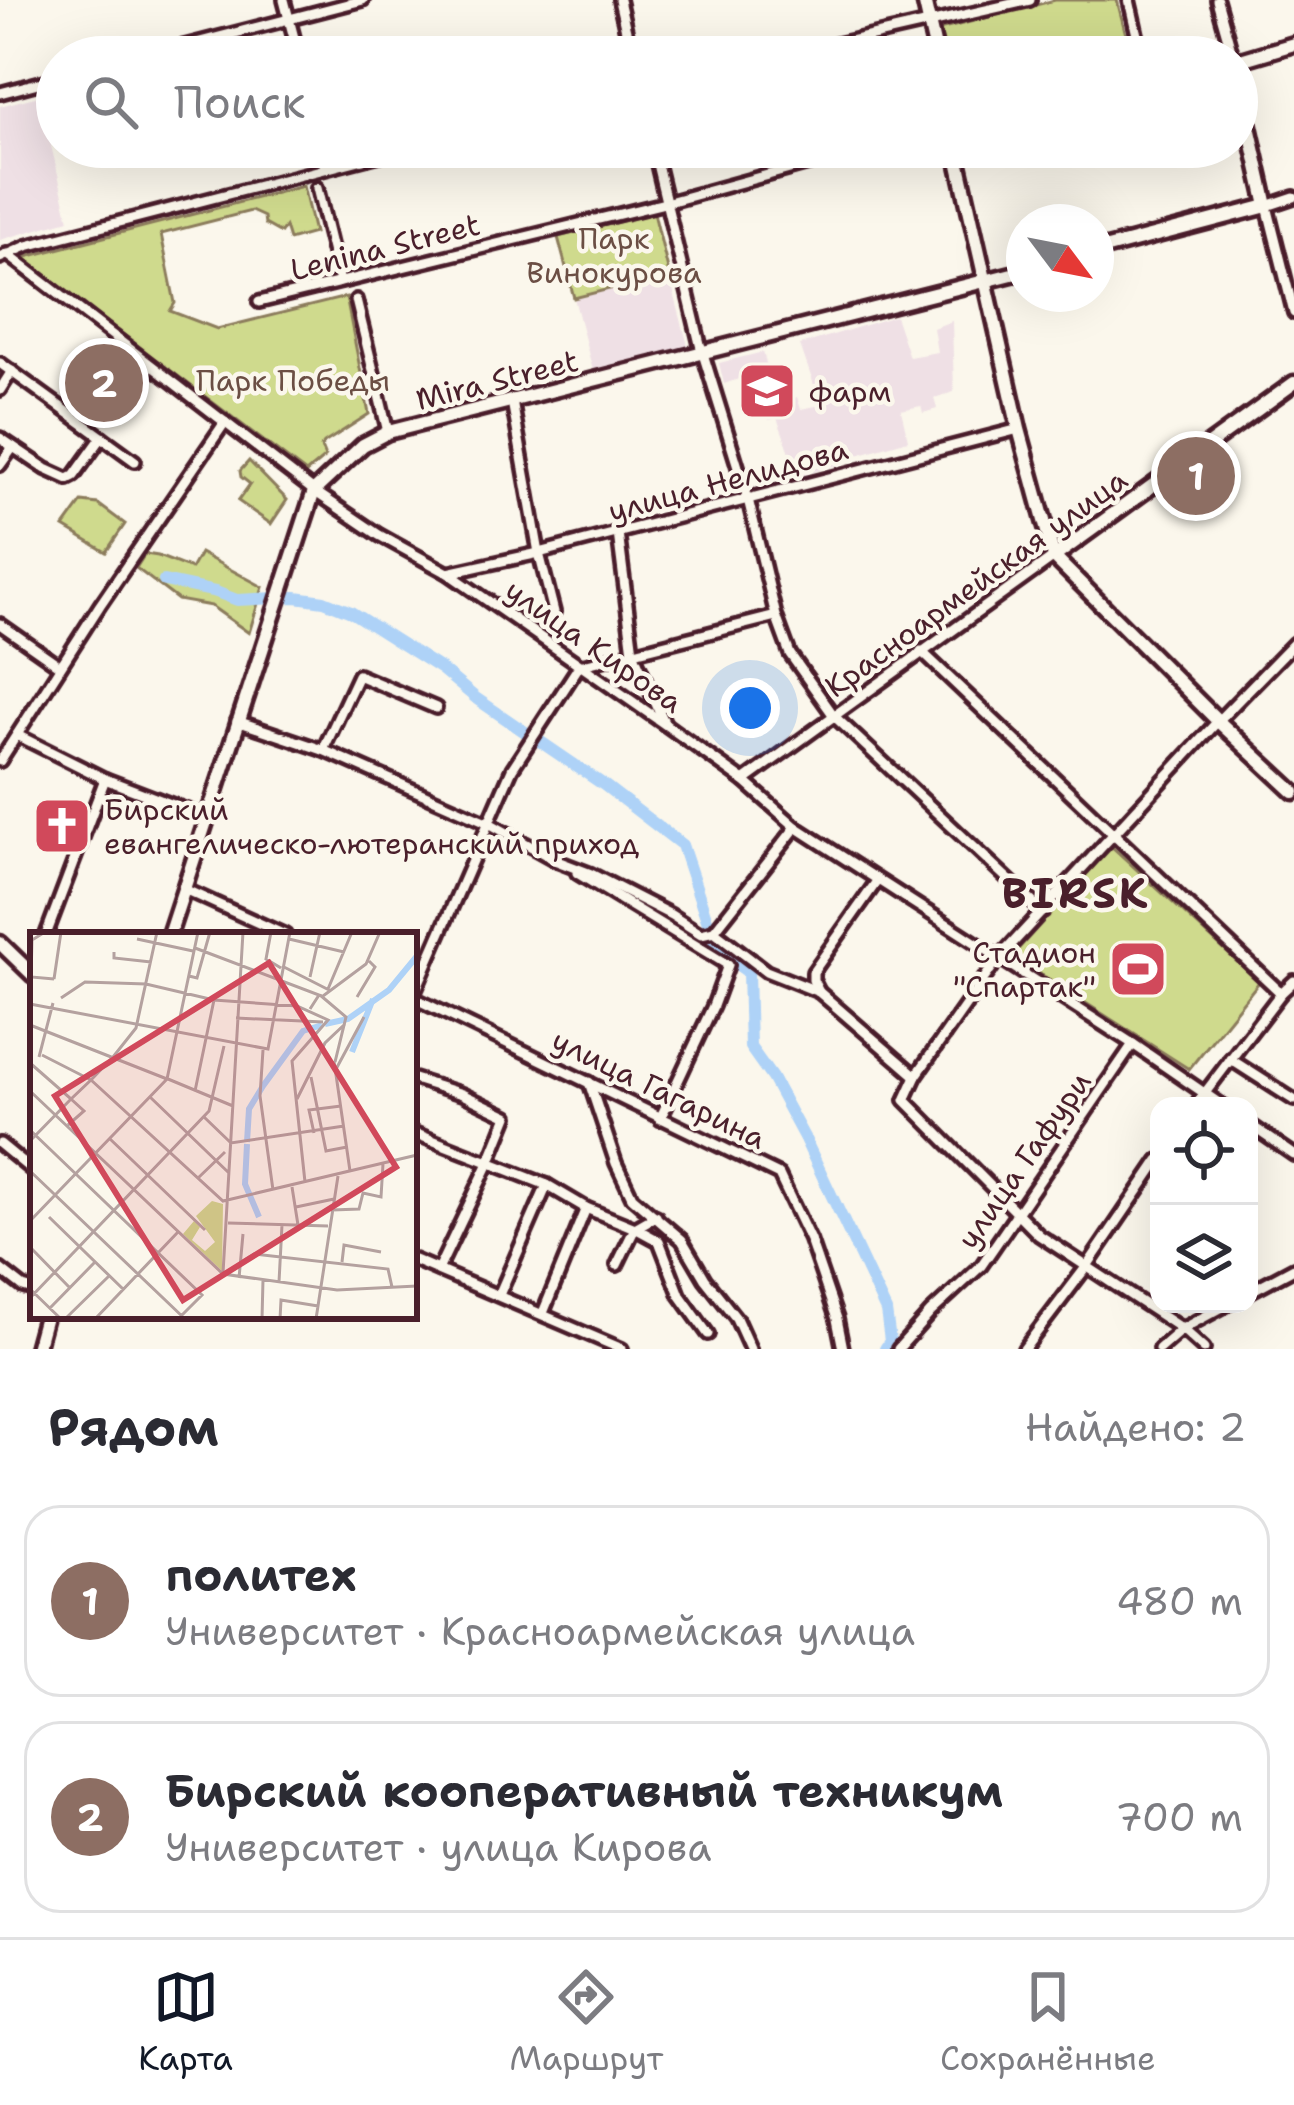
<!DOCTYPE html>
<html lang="ru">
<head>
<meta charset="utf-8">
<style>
  :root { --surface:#fff; --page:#f2f2f3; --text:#2b2b33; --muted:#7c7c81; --line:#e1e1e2; --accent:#111827 }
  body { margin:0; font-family:"Shantell Sans",sans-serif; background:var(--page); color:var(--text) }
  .controls { position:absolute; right:36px; bottom:36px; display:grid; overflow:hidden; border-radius:24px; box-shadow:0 12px 48px #0002 }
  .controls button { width:108px; height:108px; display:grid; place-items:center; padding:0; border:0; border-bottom:3px solid var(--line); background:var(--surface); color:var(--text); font:60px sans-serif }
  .compass { position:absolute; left:1006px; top:204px; width:108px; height:108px; border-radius:50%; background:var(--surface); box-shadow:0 12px 48px #0002; rotate:122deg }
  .you { position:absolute; left:750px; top:708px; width:42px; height:42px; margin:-30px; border:9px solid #fff; border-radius:50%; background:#1a73e8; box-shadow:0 0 0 18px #1a73e833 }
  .badge { display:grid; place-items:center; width:78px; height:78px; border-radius:50%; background:var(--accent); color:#fff; font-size:39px; font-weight:700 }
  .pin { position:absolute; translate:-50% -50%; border:6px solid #fff; box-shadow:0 3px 12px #0006 }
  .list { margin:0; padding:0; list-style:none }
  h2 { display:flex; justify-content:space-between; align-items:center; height:156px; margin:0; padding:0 48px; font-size:51px }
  h2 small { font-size:39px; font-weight:400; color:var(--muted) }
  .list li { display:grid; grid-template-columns:78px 1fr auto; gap:36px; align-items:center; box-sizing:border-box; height:192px; margin:0 24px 24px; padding:0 24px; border:3px solid var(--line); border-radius:36px }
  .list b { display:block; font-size:45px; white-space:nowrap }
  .list p { margin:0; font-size:39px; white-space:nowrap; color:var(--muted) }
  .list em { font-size:39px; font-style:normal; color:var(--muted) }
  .icon { flex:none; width:66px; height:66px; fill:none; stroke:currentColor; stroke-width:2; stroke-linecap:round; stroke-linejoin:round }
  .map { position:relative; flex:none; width:1294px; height:1349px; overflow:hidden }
  .search { position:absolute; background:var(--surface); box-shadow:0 12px 48px #0002; left:36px; right:36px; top:36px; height:132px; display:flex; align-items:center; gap:30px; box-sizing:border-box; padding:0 42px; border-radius:66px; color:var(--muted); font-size:45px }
  .sheet { height:588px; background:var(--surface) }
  nav { display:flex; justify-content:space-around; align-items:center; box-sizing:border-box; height:168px; border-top:3px solid var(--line); background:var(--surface); font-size:33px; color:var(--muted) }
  nav a { display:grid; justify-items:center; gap:6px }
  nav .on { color:var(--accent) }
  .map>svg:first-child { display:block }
  .built { fill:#efe0e5 }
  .green { fill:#cfda8d; stroke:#8c7c5c; stroke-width:3 }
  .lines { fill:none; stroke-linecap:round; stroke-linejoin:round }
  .river { stroke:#aed2f7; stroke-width:12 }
  .minor-casing { stroke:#4a1f2b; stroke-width:18 }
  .major-casing { stroke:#4a1f2b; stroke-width:21 }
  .minor { stroke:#fbf7ec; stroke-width:9 }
  .major { stroke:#fbf7ec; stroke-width:12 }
  .labels { text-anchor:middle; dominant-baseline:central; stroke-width:9; stroke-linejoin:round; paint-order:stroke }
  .park-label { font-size:30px; fill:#6b4e44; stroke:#fbf7ec }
  .street-label { font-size:30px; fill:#4a1f2b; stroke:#fbf7ec }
  .poi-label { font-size:30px; fill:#4a1f2b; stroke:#fbf7ec; text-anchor:start }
  .district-label { font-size:42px; font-weight:bold; letter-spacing:3px; fill:#4a1f2b; stroke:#fbf7ec }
  .inset-river { fill:none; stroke:#aed2f7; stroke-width:6 }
  .inset-road { fill:none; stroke:#b4a19f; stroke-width:3 }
  .view { fill:#d1495b; fill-opacity:0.15; stroke:#d1495b; stroke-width:6 }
  .inset-edge { fill:none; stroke:#4a1f2b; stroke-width:6 }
</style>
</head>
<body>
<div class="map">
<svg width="1294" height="1349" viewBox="0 0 1294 1349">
  <rect width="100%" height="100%" fill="#fbf7ec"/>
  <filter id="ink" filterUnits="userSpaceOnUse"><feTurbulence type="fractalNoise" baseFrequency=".00833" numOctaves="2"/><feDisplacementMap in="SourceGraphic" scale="24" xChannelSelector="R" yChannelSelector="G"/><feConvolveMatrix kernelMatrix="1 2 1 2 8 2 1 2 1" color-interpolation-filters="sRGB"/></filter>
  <g filter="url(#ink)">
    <g class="built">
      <path d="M 39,96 L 69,220 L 0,240 L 0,106 Z"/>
      <path d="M 669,274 L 688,346 L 593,371 L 574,298 Z"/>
      <path d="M 895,316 L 909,357 L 937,352 L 933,328 L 952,321 L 954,392 L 934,398 L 937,409 L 923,413 L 921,406 L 901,410 L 908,440 L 847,458 L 847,462 L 799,476 L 777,418 L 769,420 L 756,373 L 724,384 L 719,363 L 763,352 L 777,404 L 797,397 L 801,409 L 821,405 L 800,345 Z"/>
    </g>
    <g class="green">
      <path d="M 1055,0 L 1117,0 L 1129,46 L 1102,57 L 948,57 L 939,30 Z"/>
      <path d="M 303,186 L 314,233 L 289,240 L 285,227 L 281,233 L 265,224 L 264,217 L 251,211 L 161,234 L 175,303 L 170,311 L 217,329 L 346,297 L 369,414 L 324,443 L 321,447 L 325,457 L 306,473 L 22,258 Z"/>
      <path d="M 654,213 L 669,274 L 574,298 L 558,237 Z"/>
      <path d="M 249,461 L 287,500 L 271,524 L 238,501 L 250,484 L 241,477 L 240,471 Z"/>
      <path d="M 82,502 L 98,504 L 125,524 L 106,552 L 64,527 Z"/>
      <path d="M 200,553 L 263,587 L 249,633 L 211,606 L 178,600 L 136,568 L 145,554 L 158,556 L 191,569 Z"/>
      <path d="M 1111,846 L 1259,982 L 1189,1069 L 1012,956 Z"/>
    </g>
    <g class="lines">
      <g class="river">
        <path d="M 164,581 L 216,592 L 237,600 L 296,597 L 324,601 L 351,612 L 441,669 L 477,699 L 528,734"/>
        <path d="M 538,740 L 604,785 L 682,845 L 717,950 L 748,972 L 750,1047 L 772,1078 L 805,1139 L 886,1311 L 890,1341 L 885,1349"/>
      </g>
      <defs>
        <g id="minor">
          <path d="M 284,0 L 299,57"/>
          <path d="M 619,0 L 632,57"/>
          <path d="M 1129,0 L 1142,57"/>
          <path d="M 1217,0 L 1233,57"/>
          <path d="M 142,57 L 363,0"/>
          <path d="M 780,57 L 1030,0"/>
          <path d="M 0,93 L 57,78"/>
          <path d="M 320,147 L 325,168"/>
          <path d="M 653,147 L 700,344 L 748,499 L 776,616 L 790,654 L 834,716 L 1043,912"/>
          <path d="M 317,188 L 340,282"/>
          <path d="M 1294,197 L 1267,206 L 1294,313"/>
          <path d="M 7,254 L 314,491 L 379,535 L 448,573 L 666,725 L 744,781 L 796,827 L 1133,1044 L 1223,1106"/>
          <path d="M 0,258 L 27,246 L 410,147"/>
          <path d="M 356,300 L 388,432"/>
          <path d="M 259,302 L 665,203 L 870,147"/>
          <path d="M 0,363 L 135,461"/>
          <path d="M 0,390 L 12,371"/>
          <path d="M 512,401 L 539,553 L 554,612"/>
          <path d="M 0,438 L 46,469 L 68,479 L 74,476 L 102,437"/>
          <path d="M 0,465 L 13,447"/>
          <path d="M 618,533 L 633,652 L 665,724"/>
          <path d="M 448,573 L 539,553 L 1019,429"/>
          <path d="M 0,624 L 60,666"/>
          <path d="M 921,651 L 1281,993"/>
          <path d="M 237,721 L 323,750 L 489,823 L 557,861 L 591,874 L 671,915 L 701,934 L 714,931 L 766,971 L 819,992 L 916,1076"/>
          <path d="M 17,735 L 105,779 L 207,818"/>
          <path d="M 323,750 L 358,675 L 436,708"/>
          <path d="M 0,761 L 100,605 L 225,422"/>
          <path d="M 744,781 L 1054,557"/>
          <path d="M 577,873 L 728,965 L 713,1006 L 660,1119"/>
          <path d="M 184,889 L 285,935"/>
          <path d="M 714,931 L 796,827"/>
          <path d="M 46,935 L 105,779"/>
          <path d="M 819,992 L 813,980 L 813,972 L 877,881"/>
          <path d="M 414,994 L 512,769 L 579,666 L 776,616"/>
          <path d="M 414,998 L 779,1175 L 810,1240 L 837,1319 L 843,1349"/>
          <path d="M 1230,1059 L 1294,1100"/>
          <path d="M 414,1079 L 462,1094 L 508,1116 L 489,1163 L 438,1270"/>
          <path d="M 589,1082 L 616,1163 L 632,1197 L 682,1240 L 705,1279 L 736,1318 L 750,1349"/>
          <path d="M 1195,1106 L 1281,993 L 1294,981"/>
          <path d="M 1249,1124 L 1294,1155"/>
          <path d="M 414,1133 L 547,1185 L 586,1208 L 635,1228 L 656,1216"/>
          <path d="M 0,1144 L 33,1171"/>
          <path d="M 414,1260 L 622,1349"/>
          <path d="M 617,1265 L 635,1228 L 659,1241 L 680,1295 L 708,1334"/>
          <path d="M 0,1269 L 23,1287 L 33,1290"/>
          <path d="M 1249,1292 L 1294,1268"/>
          <path d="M 499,1295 L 547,1185"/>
          <path d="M 543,1313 L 586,1208"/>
          <path d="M 898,1349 L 931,1312 L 981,1266 L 1133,1044"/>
          <path d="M 1024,1349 L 1087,1266 L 1159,1160"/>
          <path d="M 1159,1349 L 1182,1329 L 1228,1304"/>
          <path d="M 1204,1349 L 1182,1329 L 1039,1235 L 905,1100 L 916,1076 L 998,959 L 1218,721 L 1294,643"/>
        </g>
        <g id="major">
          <path d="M 924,0 L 937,57"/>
          <path d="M 1237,61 L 1294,44"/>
          <path d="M 955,147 L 1019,429 L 1054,557 L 1218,721 L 1294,792"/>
          <path d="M 1096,251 L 1267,206 L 1237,73"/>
          <path d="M 1054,557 L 1294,383"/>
          <path d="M 169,935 L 314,491 L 363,445 L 388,432 L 1024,271"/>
          <path d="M 0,943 L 33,975"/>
          <path d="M 36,1349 L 45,1316"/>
        </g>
      </defs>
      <use href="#minor" class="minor-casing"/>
      <use href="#major" class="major-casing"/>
      <use href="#minor" class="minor"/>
      <use href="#major" class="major"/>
    </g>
  </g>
  <defs>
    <symbol id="university-square" viewBox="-11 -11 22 22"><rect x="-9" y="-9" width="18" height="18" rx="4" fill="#d1495b" stroke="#fbf7ec"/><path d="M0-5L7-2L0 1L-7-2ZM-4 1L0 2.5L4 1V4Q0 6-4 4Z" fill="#fff"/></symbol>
    <symbol id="church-square" viewBox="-11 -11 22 22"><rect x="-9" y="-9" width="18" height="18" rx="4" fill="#d1495b" stroke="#fbf7ec"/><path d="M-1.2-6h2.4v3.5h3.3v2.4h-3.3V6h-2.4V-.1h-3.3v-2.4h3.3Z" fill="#fff"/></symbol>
    <symbol id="stadium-square" viewBox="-11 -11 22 22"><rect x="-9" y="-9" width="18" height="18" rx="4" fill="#d1495b" stroke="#fbf7ec"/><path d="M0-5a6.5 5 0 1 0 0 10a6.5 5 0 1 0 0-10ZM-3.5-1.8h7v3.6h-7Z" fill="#fff"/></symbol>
  </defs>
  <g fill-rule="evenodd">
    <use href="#university-square" x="734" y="358" width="66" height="66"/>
    <use href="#church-square" x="29" y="793" width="66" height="66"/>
    <use href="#stadium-square" x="1105" y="936" width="66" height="66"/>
  </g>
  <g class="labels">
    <g class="park-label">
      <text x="614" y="238">Парк<tspan x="614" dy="34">Винокурова</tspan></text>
      <text x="293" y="380">Парк Победы</text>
    </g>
    <g class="street-label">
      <text transform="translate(385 247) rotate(-14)">Lenina Street</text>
      <text transform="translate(497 380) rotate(-14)">Mira Street</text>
      <text transform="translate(728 480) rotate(-15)">улица Нелидова</text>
      <text transform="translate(976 583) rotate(-36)">Красноармейская улица</text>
      <text transform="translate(594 646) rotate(35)">улица Кирова</text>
      <text transform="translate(659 1089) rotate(26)">улица Гагарина</text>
      <text transform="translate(1024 1160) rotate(-55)">улица Гафури</text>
    </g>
    <g class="poi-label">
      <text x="809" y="391">фарм</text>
      <text x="104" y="809">Бирский<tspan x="104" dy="34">евангелическо-лютеранский приход</tspan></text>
      <text x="1096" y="952" text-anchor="end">Стадион<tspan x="1096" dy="34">"Спартак"</tspan></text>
    </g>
    <g class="district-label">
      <text x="1076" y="893">BIRSK</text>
    </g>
  </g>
  <g transform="translate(30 932)">
    <rect width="387" height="387" fill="#fbf7ec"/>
    <path d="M 182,269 L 193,272 L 192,339 L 153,302 L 164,289 L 170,295 L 162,308 L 175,319 L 185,310 L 166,284 Z" fill="#cfda8d"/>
    <path class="inset-river" d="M 295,92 L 318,87 L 359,58 L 387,24M 322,120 L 343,67M 217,210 L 219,177 L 233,154 L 273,99 L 292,93M 217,212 L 215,252 L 229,285"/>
    <path class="inset-road" d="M 15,0 L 2,8 L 1,45 L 24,47M 241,0 L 236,27 L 251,36M 107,7 L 163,19M 259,7 L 314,20M 165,16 L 289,63 L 280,77M 84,20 L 84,26 L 121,30M 252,34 L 301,59M 159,44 L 167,46 L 180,0M 280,45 L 290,0M 24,47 L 31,0M 298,57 L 322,0M 290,63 L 316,85 L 305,130M 293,64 L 336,32 L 350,0M 327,65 L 345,35 L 339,29M 31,66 L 55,50 L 116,52 L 184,68 L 267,74 L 298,88 L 262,129 L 275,250M 0,72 L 238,117 L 260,0M 206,86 L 293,90M 0,93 L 137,147M 233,118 L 230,164 L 243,258M 12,123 L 61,148 L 83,125 L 106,96 L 127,0M 9,125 L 23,71M 304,129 L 320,239M 0,131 L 41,167 L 61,148 L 193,269 L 387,223M 305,139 L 334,85M 281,145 L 296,219 L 317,215M 138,147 L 203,174M 0,159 L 193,342 L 307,358 L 387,354M 165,159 L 184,68M 120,165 L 199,241M 267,167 L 295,111 L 315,92M 174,185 L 201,211 L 314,194M 0,198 L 172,363 L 148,387M 284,201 L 279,178 L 311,174M 79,206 L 175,298M 0,209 L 41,167 L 54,179 L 38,193M 0,239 L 154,386M 167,247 L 195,220M 262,255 L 268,293M 266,275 L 304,267M 302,278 L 329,277 L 333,261 L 351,265 L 353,232M 19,285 L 93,357M 0,289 L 137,147 L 168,0M 198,291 L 298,294M 0,315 L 40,356M 211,330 L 224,322 L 358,337 L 362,355M 312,330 L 314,313 L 351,320M 193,341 L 213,0M 209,346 L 213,302M 249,350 L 252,293M 0,357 L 31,387M 0,366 L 179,179 L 194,114M 20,376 L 65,330M 35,387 L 79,344M 65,387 L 148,300M 232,387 L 233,348M 250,387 L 251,368 L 288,374M 286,387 L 308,244"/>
    <path class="view" d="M 239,31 L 366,235 L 153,368 L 25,164 Z"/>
    <rect width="387" height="387" class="inset-edge"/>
  </g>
</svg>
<div class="controls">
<button><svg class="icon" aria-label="locate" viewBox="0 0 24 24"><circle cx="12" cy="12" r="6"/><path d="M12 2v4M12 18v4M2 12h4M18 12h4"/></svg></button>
<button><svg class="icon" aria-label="layers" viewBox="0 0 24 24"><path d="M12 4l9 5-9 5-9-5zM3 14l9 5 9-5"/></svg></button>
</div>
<svg class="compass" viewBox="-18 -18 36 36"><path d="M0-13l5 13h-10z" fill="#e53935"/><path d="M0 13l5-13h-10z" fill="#7c7c81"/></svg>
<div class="you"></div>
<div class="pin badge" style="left:1196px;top:476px;background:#8d6e63">1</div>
<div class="pin badge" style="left:104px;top:383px;background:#8d6e63">2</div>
<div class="search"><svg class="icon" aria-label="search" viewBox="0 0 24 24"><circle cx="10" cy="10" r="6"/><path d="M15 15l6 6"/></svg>Поиск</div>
</div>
<section class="sheet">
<h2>Рядом<small>Найдено: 2</small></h2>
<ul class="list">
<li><span class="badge" style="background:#8d6e63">1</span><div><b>политех</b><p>Университет · Красноармейская улица</p></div><em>480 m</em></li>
<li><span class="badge" style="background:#8d6e63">2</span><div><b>Бирский кооперативный техникум</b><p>Университет · улица Кирова</p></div><em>700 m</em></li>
</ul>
</section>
<nav>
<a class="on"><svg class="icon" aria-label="map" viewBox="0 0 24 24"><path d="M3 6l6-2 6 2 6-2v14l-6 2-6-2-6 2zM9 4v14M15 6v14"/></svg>Карта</a>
<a><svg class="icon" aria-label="directions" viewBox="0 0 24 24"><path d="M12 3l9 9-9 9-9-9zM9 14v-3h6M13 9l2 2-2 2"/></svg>Маршрут</a>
<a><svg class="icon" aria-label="saved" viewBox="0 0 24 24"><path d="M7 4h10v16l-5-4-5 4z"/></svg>Сохранённые</a>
</nav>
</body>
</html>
